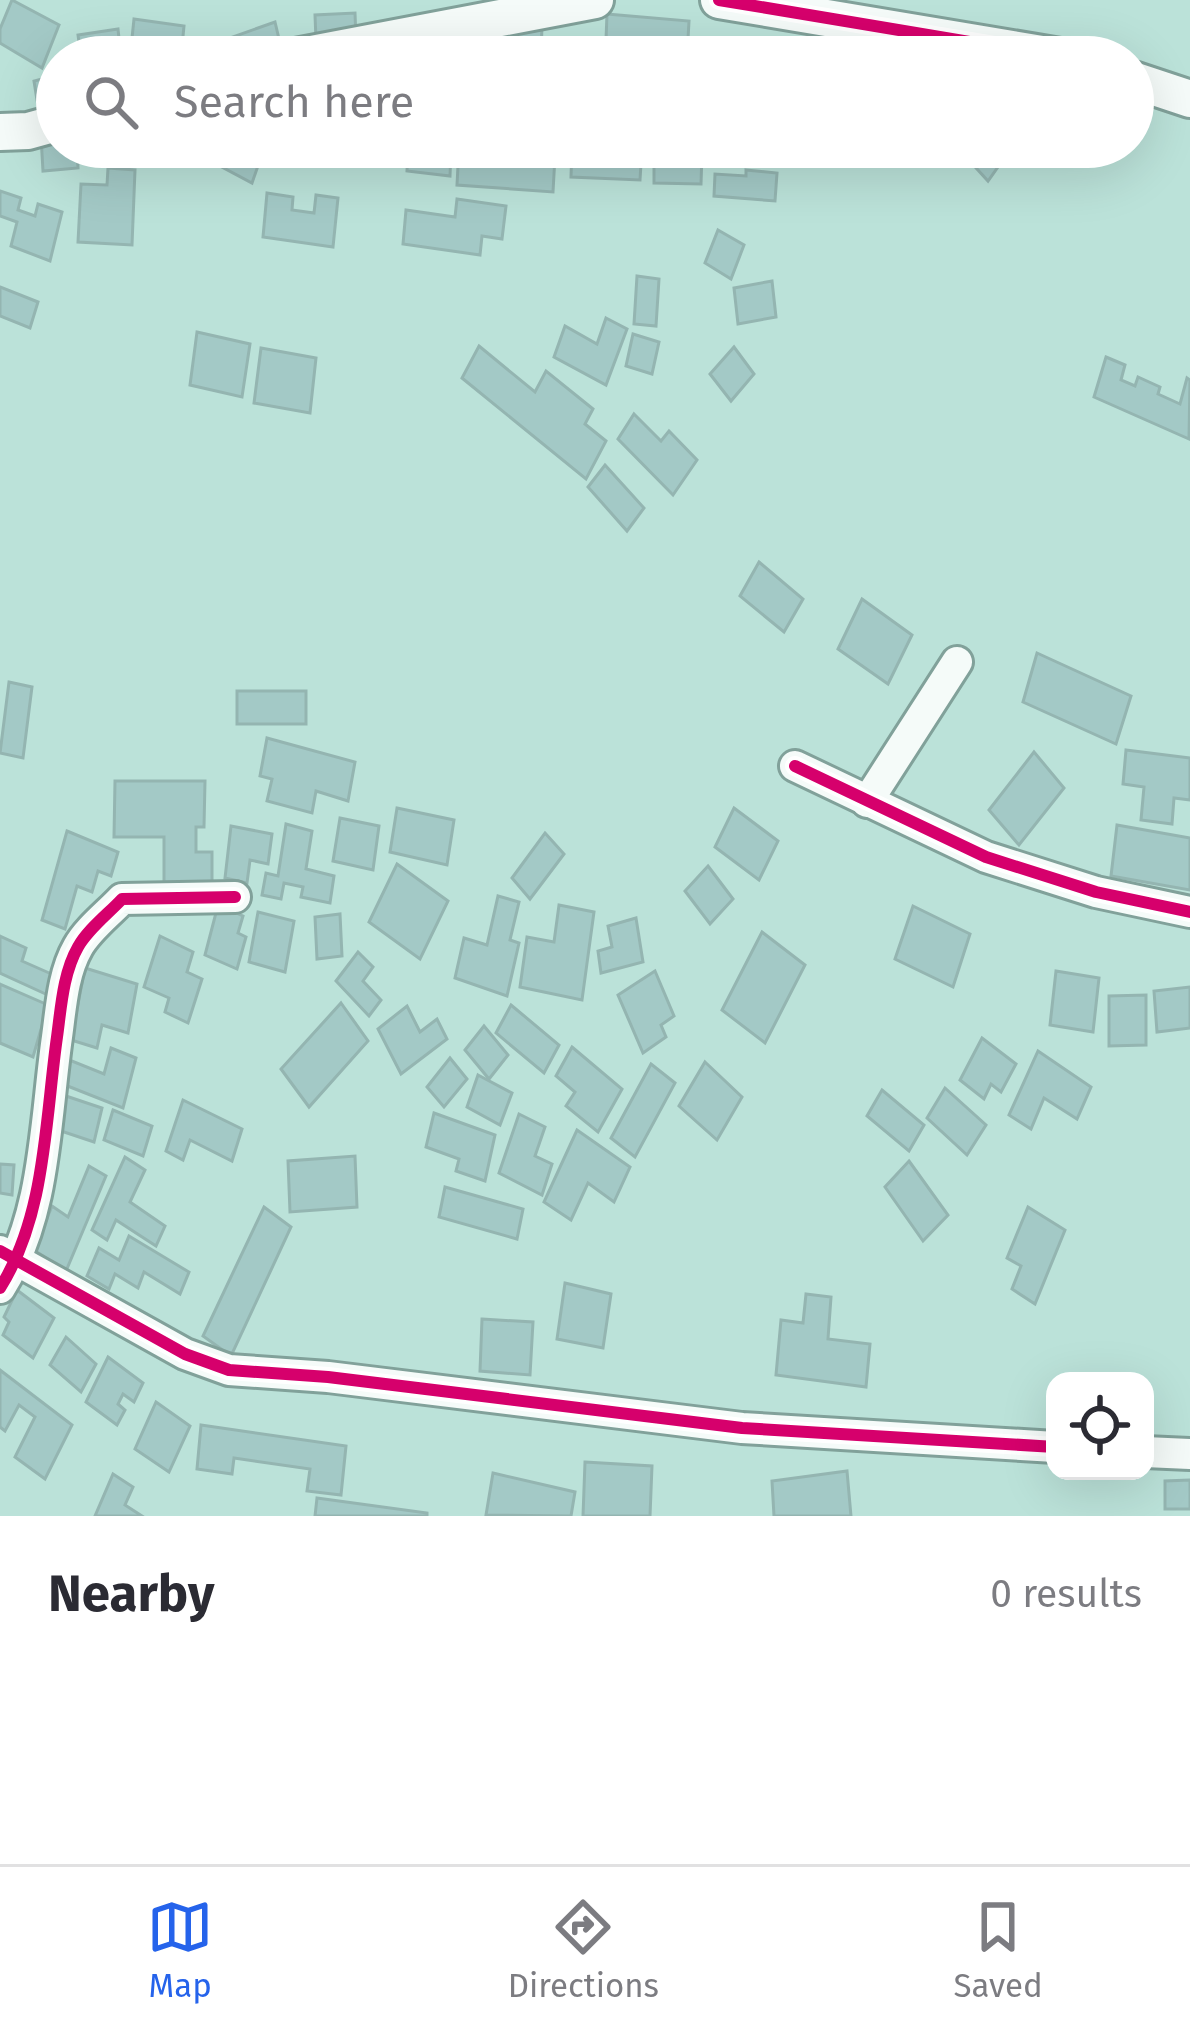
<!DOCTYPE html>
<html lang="en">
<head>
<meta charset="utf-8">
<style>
  :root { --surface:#fff; --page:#f2f2f3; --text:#2b2b33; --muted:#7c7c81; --line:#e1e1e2; --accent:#2563eb }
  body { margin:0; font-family:"Fira Sans",sans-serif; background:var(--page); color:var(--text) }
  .controls { position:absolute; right:36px; bottom:36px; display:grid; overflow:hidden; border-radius:24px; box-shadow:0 12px 48px #0002 }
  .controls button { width:108px; height:108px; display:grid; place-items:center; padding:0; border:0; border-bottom:3px solid var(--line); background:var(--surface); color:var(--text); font:60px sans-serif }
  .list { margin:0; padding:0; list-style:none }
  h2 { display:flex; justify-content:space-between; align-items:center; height:156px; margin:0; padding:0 48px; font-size:51px }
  h2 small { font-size:39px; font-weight:400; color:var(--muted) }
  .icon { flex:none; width:66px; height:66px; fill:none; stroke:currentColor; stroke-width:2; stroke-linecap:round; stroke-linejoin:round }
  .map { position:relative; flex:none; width:1190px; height:1516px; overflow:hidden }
  .search { position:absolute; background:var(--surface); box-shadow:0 12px 48px #0002; left:36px; right:36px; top:36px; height:132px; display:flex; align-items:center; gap:30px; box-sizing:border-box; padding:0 42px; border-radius:66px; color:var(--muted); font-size:45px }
  .sheet { height:348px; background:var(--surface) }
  nav { display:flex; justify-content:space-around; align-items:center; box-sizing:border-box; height:168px; border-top:3px solid var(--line); background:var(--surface); font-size:33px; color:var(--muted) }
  nav a { display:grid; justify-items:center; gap:6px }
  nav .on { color:var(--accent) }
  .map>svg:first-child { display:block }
  .building { fill:#a3c9c6; stroke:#94b5b1; stroke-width:3 }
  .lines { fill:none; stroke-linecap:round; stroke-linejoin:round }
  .minor-casing { stroke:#81a19a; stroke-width:36 }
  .tertiary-casing { stroke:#81a19a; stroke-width:42 }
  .minor { stroke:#f5fbf9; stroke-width:30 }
  .tertiary { stroke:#f5fbf9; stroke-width:36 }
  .cycleway-casing { stroke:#fff; stroke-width:20 }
  .cycleway { stroke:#d6006c; stroke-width:12 }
</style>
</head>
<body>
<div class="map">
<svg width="1190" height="1516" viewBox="0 0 1190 1516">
  <rect width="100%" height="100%" fill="#bbe2d9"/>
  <g class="building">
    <path d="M 12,0 L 59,25 L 42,68 L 0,43 L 0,29 Z"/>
    <path d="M 355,13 L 356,38 L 316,40 L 315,15 Z"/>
    <path d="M 607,14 L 689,21 L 687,57 L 649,57 L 650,43 L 606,40 Z"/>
    <path d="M 134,19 L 184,26 L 181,57 L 130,57 Z"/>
    <path d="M 275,22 L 280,43 L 242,57 L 198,57 L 196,50 Z"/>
    <path d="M 513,24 L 542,26 L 541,55 L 512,54 Z"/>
    <path d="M 118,29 L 121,57 L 81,57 L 78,35 Z"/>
    <path d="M 466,40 L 491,41 L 490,53 L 506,53 L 505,57 L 466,57 Z"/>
    <path d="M 57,75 L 57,115 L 40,119 L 34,81 Z"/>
    <path d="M 57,134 L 57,147 L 77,147 L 78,168 L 43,171 L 41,136 Z"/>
    <path d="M 194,147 L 235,147 L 260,160 L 252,183 L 192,151 Z"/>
    <path d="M 365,147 L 402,147 L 402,165 L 364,163 Z"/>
    <path d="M 408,147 L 451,148 L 450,176 L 407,171 Z"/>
    <path d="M 459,147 L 555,156 L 553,192 L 457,185 Z"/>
    <path d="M 572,147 L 642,147 L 640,180 L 571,177 Z"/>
    <path d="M 716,147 L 764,147 L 764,158 L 716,159 Z"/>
    <path d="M 957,147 L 1012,147 L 988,181 Z"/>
    <path d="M 654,151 L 702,152 L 701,184 L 654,183 Z"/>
    <path d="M 108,168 L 135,170 L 132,245 L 78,242 L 81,184 L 107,185 Z"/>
    <path d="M 746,170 L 777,173 L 775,201 L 714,196 L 715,174 L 746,176 Z"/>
    <path d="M 0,191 L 21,198 L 18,210 L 35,216 L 38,204 L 62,212 L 50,261 L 11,246 L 17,222 L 0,216 Z"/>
    <path d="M 267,193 L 293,197 L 292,210 L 314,213 L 316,195 L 338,198 L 333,247 L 263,237 Z"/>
    <path d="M 457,199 L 506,206 L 502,239 L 482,236 L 480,255 L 403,244 L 406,210 L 455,217 Z"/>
    <path d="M 718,230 L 744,245 L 731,279 L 705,263 Z"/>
    <path d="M 637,276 L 659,279 L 656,326 L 634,324 Z"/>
    <path d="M 772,281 L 776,317 L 738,324 L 734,288 Z"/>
    <path d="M 0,287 L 38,302 L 30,328 L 0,316 Z"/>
    <path d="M 606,318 L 627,329 L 606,385 L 554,357 L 565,326 L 597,344 Z"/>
    <path d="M 197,332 L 250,344 L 242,397 L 190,385 Z"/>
    <path d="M 633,334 L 659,342 L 652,374 L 626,366 Z"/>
    <path d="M 479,346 L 535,392 L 546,371 L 593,409 L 585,424 L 606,441 L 586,479 L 462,378 Z"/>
    <path d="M 734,347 L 754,374 L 731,401 L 710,374 Z"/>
    <path d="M 261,348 L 316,358 L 310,413 L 254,403 Z"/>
    <path d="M 1106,357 L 1125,365 L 1121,380 L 1135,386 L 1138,377 L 1160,387 L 1158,394 L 1180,404 L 1187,378 L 1190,380 L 1189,439 L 1094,397 Z"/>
    <path d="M 634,414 L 661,441 L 669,431 L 697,460 L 673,495 L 618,439 Z"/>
    <path d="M 605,465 L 644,508 L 627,531 L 588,487 Z"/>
    <path d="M 759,562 L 803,599 L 784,632 L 740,596 Z"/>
    <path d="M 862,599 L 912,635 L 888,684 L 838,649 Z"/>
    <path d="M 1037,653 L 1131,696 L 1116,744 L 1023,702 Z"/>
    <path d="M 9,682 L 32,687 L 23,758 L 0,753 Z"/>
    <rect x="237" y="691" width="69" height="33"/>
    <path d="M 267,738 L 355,762 L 348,801 L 316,791 L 312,813 L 267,801 L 272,779 L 260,776 Z"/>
    <path d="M 1126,750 L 1190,758 L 1190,800 L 1174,798 L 1172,824 L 1141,820 L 1144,787 L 1123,784 Z"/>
    <path d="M 1034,752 L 1064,788 L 1019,845 L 989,810 Z"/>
    <path d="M 115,781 L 205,781 L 204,827 L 196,827 L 196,852 L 212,852 L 212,896 L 164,895 L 164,837 L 114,837 Z"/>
    <path d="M 397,808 L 454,820 L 447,865 L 390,852 Z"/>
    <path d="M 734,808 L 778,841 L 759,880 L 715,847 Z"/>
    <path d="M 340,818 L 379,826 L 373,870 L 333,861 Z"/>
    <path d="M 286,824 L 312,831 L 306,869 L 334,876 L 330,903 L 301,897 L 303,887 L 284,883 L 281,899 L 262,895 L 266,873 L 278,876 Z"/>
    <path d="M 1117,825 L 1190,838 L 1190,890 L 1111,876 Z"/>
    <path d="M 231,826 L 272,834 L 268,864 L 250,860 L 247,883 L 225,878 Z"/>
    <path d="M 67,831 L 118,852 L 111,876 L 98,871 L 92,892 L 77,886 L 65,929 L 42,920 Z"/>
    <path d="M 545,833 L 564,854 L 530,899 L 512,878 Z"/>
    <path d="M 397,864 L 448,901 L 420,959 L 369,922 Z"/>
    <path d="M 708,866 L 733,899 L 710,924 L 685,891 Z"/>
    <path d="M 498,896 L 519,902 L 510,940 L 519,943 L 507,996 L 455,978 L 464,938 L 487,945 Z"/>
    <path d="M 218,905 L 243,916 L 238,933 L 246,937 L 237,969 L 205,955 Z"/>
    <path d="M 559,905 L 594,912 L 582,1000 L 520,987 L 527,937 L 554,942 Z"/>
    <path d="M 913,906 L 970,934 L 953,987 L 895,959 Z"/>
    <path d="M 258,912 L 294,921 L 285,972 L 249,962 Z"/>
    <path d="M 340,914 L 342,956 L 317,959 L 315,917 Z"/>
    <path d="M 636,918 L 643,962 L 601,973 L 598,951 L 612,947 L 608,926 Z"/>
    <path d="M 762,932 L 805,965 L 765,1043 L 722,1010 Z"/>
    <path d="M 0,936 L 26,948 L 22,961 L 56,976 L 50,996 L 0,973 Z"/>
    <path d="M 160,936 L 193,952 L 187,972 L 202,979 L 188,1023 L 165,1012 L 169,998 L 144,987 Z"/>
    <path d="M 358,952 L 373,967 L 363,981 L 381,1000 L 369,1016 L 336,981 Z"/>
    <path d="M 85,968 L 137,984 L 128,1033 L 102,1025 L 97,1048 L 71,1040 Z"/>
    <path d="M 655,971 L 674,1016 L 661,1025 L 666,1037 L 643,1053 L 618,995 Z"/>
    <path d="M 1056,971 L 1099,978 L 1093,1032 L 1050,1025 Z"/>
    <path d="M 0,984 L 48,1005 L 33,1057 L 0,1043 Z"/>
    <path d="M 1190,987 L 1190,1028 L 1157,1032 L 1154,991 Z"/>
    <path d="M 1146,995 L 1146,1045 L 1109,1046 L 1109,996 Z"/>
    <path d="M 341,1003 L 368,1041 L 309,1107 L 281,1069 Z"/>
    <path d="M 511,1005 L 559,1045 L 544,1073 L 496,1033 Z"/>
    <path d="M 407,1006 L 420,1032 L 437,1019 L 447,1039 L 401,1074 L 378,1029 Z"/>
    <path d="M 484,1026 L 508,1055 L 489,1079 L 465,1050 Z"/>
    <path d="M 982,1038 L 1016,1064 L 1001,1092 L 991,1084 L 984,1099 L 960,1080 Z"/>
    <path d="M 572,1047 L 622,1089 L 598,1132 L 566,1106 L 575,1092 L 556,1076 Z"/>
    <path d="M 111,1048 L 136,1058 L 123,1108 L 60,1083 L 67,1059 L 104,1074 Z"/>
    <path d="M 1038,1051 L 1091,1087 L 1077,1119 L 1044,1098 L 1031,1129 L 1009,1115 Z"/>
    <path d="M 450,1058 L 467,1079 L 444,1107 L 427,1087 Z"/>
    <path d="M 705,1062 L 742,1097 L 717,1140 L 679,1106 Z"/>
    <path d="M 651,1064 L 675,1083 L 635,1157 L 611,1138 Z"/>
    <path d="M 478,1075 L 512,1093 L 500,1125 L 467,1107 Z"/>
    <path d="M 945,1088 L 986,1125 L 967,1155 L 927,1118 Z"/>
    <path d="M 882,1090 L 924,1125 L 909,1151 L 867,1116 Z"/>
    <path d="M 60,1094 L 102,1108 L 94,1142 L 52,1128 Z"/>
    <path d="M 183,1100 L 242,1129 L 232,1161 L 190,1140 L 183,1160 L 166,1151 Z"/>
    <path d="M 113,1110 L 152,1126 L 143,1156 L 104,1140 Z"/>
    <path d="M 434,1113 L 495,1135 L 485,1181 L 456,1171 L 459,1159 L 426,1147 Z"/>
    <path d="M 519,1114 L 545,1127 L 535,1156 L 552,1164 L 542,1195 L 499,1173 Z"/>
    <path d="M 577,1130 L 630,1167 L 614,1202 L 588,1183 L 571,1220 L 544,1202 Z"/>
    <path d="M 355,1156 L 357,1207 L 290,1212 L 288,1161 Z"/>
    <path d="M 125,1157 L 145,1170 L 130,1202 L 165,1226 L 156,1246 L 116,1220 L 107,1240 L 92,1230 Z"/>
    <path d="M 909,1161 L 948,1215 L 923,1241 L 885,1187 Z"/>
    <path d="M 0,1164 L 14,1165 L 12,1195 L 0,1193 Z"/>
    <path d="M 89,1166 L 106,1176 L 66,1271 L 34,1250 L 52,1206 L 68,1217 Z"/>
    <path d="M 445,1187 L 523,1209 L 517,1239 L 439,1217 Z"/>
    <path d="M 264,1207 L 291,1227 L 231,1356 L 203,1336 Z"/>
    <path d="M 1028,1207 L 1065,1230 L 1035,1304 L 1012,1289 L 1021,1266 L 1007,1258 Z"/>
    <path d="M 129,1236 L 189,1272 L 180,1294 L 144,1272 L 138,1288 L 115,1274 L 109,1289 L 87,1276 L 99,1248 L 119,1260 Z"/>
    <path d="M 565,1283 L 611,1294 L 603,1348 L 557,1339 Z"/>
    <path d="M 17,1290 L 54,1318 L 33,1358 L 3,1335 L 9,1322 L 4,1317 Z"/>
    <path d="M 806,1294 L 831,1297 L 828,1339 L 870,1344 L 866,1387 L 776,1375 L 781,1320 L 803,1323 Z"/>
    <path d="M 482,1319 L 533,1322 L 530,1375 L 480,1371 Z"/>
    <path d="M 66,1337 L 96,1364 L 81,1392 L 50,1365 Z"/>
    <path d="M 108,1357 L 143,1383 L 134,1402 L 123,1394 L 118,1404 L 125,1410 L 117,1425 L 86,1402 Z"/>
    <path d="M 0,1370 L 72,1425 L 45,1479 L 15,1457 L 35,1417 L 19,1405 L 5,1431 L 0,1427 Z"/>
    <path d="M 156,1402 L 190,1426 L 169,1472 L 135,1449 Z"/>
    <path d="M 201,1425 L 346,1446 L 341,1495 L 307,1491 L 310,1469 L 234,1458 L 232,1474 L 197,1469 Z"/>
    <path d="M 585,1462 L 652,1466 L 650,1516 L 583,1516 Z"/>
    <path d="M 847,1471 L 851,1516 L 774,1516 L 772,1481 Z"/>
    <path d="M 493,1473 L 575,1492 L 571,1516 L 486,1515 Z"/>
    <path d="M 113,1474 L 133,1487 L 125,1505 L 142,1516 L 95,1516 Z"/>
    <path d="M 1190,1480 L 1190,1509 L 1165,1509 L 1165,1481 Z"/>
    <path d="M 317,1498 L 427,1513 L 427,1516 L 315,1516 Z"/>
  </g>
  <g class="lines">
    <defs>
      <g id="minor">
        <path d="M 795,766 L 986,857 L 1096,892 L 1190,912"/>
        <path d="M 867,802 L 957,662"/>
        <path d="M 0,1251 L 185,1354 L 229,1370 L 328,1377 L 742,1428 L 1055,1447"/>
        <path d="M 0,1288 C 46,1215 45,1121 57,1037 C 61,1008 63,973 78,947 C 88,929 108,914 122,899 L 235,897"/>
        <path d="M 1145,1452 L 1190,1454"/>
      </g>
      <g id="tertiary">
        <path d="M 719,0 L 1060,57"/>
        <path d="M 296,57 L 595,0"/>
        <path d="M 1133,80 L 1190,99"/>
        <path d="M 0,132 L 28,131 L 57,123"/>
      </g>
    </defs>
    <use href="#minor" class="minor-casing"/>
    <use href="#tertiary" class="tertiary-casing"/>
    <use href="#minor" class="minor"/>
    <use href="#tertiary" class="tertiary"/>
    <defs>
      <g id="cycleway">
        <path d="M 719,0 L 1060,57"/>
        <path d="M 795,766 L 986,857 L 1096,892 L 1190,912"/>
        <path d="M 0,1251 L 185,1354 L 229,1370 L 328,1377 L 742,1428 L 1055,1447"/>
        <path d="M 0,1288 C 46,1215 45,1121 57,1037 C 61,1008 63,973 78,947 C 88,929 108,914 122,899 L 235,897"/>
      </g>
    </defs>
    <use href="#cycleway" class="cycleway-casing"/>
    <use href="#cycleway" class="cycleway"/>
  </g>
</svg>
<div class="controls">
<button><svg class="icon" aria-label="locate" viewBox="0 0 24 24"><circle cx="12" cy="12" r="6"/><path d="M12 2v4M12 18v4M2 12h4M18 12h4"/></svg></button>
</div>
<div class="search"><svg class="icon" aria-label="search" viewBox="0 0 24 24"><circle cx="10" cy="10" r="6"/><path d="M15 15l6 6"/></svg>Search here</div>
</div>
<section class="sheet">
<h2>Nearby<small>0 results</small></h2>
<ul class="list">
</ul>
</section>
<nav>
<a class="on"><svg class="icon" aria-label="map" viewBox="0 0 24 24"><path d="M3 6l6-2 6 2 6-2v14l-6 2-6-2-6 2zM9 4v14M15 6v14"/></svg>Map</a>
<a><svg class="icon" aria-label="directions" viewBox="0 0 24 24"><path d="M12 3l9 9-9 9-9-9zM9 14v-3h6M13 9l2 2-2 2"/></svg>Directions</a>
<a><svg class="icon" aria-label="saved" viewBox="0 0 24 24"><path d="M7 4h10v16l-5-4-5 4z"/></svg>Saved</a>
</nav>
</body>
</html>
